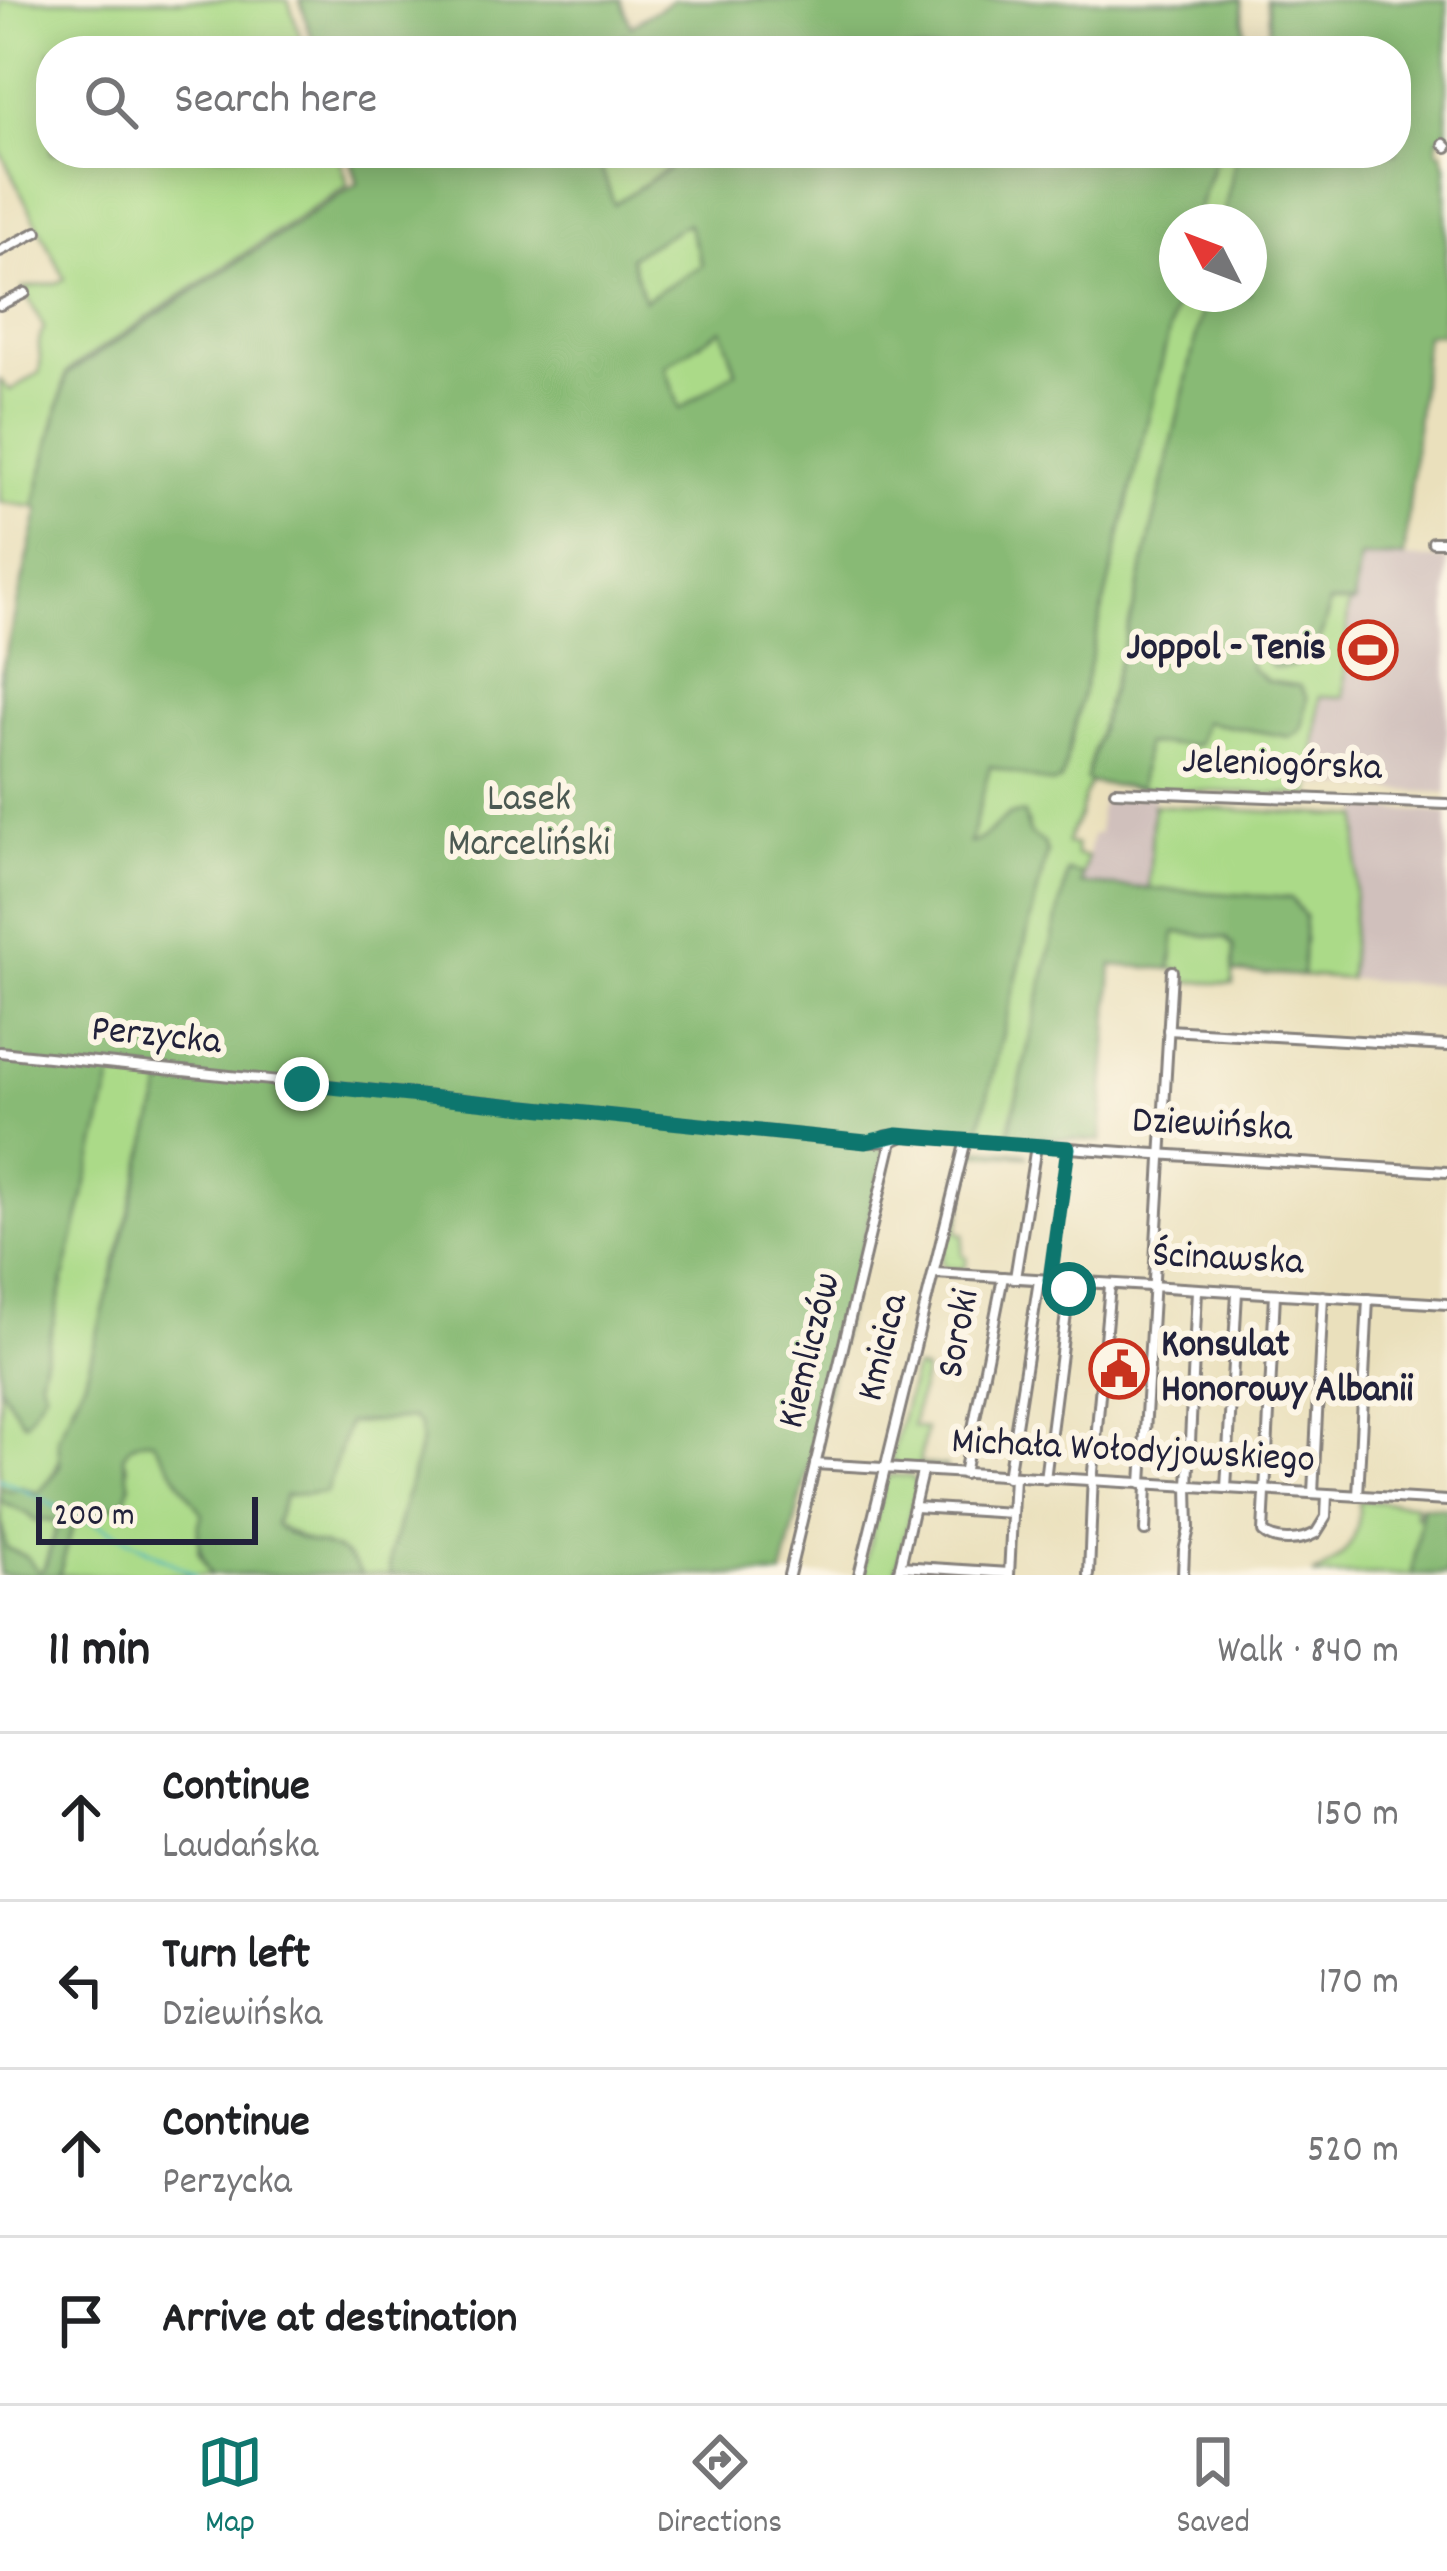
<!DOCTYPE html>
<html lang="en">
<head>
<meta charset="utf-8">
<style>
  :root { --surface:#fff; --page:#f2f2f2; --text:#202124; --muted:#757577; --line:#e0e0e0; --accent:#0f766e }
  body { margin:0; font-family:Dekko,sans-serif; background:var(--page); color:var(--text) }
  .compass { position:absolute; left:1159px; top:204px; width:108px; height:108px; border-radius:50%; background:var(--surface); box-shadow:0 6px 30px #0003; rotate:312deg }
  .scale { position:absolute; left:36px; bottom:30px; width:222px; box-sizing:border-box; padding-left:12px; border:6px solid #22223b; border-top:0; font-size:33px; line-height:42px; white-space:nowrap; color:#22223b; -webkit-text-stroke:9px #fcf5e5; paint-order:stroke }
  .stop { position:absolute; width:36px; height:36px; margin:-27px; border:9px solid #0f766e; border-radius:50%; background:#fff }
  .stop.end { background:#0f766e; border-color:#fff; box-shadow:0 3px 12px #0008 }
  .list { margin:0; padding:0; list-style:none }
  h2 { display:flex; justify-content:space-between; align-items:center; height:156px; margin:0; padding:0 48px; font-size:51px }
  h2 small { font-size:39px; font-weight:400; color:var(--muted) }
  .list li { display:grid; grid-template-columns:78px 1fr auto; gap:36px; align-items:center; box-sizing:border-box; height:168px; padding:0 48px; border-top:3px solid var(--line) }
  .list b { display:block; font-size:45px; white-space:nowrap }
  .list p { margin:0; font-size:39px; white-space:nowrap; color:var(--muted) }
  .list em { font-size:39px; font-style:normal; color:var(--muted) }
  .icon { flex:none; width:66px; height:66px; fill:none; stroke:currentColor; stroke-width:2; stroke-linecap:round; stroke-linejoin:round }
  .map { position:relative; flex:none; width:1447px; height:1575px; overflow:hidden }
  .search { position:absolute; background:var(--surface); box-shadow:0 6px 30px #0003; left:36px; right:36px; top:36px; height:132px; display:flex; align-items:center; gap:30px; box-sizing:border-box; padding:0 42px; border-radius:48px; color:var(--muted); font-size:45px }
  .sheet { height:828px; background:var(--surface) }
  nav { display:flex; justify-content:space-around; align-items:center; box-sizing:border-box; height:168px; border-top:3px solid var(--line); background:var(--surface); font-size:33px; color:var(--muted) }
  nav a { display:grid; justify-items:center; gap:6px }
  nav .on { color:var(--accent) }
  .map>svg:first-child { display:block }
  .industrial { fill:#d0c0bc }
  .green { fill:#abda88; stroke:#667e62; stroke-width:3 }
  .forest { fill:#88ba74; stroke:#556e58; stroke-width:3; fill-rule:evenodd }
  .lines { fill:none; stroke-linecap:round; stroke-linejoin:round }
  .stream { stroke:#47b6bf; stroke-width:3 }
  .minor-casing { stroke:#86817c; stroke-width:14 }
  .minor { stroke:#fff; stroke-width:8 }
  .route { stroke:#0f766e; stroke-width:15 }
  .labels { text-anchor:middle; dominant-baseline:central; stroke-width:12; stroke-linejoin:round; paint-order:stroke }
  .poi-label { font-size:39px; font-weight:bold; fill:#22223b; stroke:#fcf5e5; text-anchor:end }
  .street-label { font-size:39px; fill:#22223b; stroke:#fcf5e5 }
  .park-label { font-size:39px; fill:#4b5952; stroke:#fcf5e5 }
</style>
</head>
<body>
<div class="map">
<svg width="1447" height="1575" viewBox="0 0 1447 1575">
  <rect width="100%" height="100%" fill="#fcf5e5"/>
  <filter id="ink" filterUnits="userSpaceOnUse"><feTurbulence type="fractalNoise" baseFrequency=".00833" numOctaves="2"/><feDisplacementMap in="SourceGraphic" scale="24" xChannelSelector="R" yChannelSelector="G"/><feConvolveMatrix kernelMatrix="1 2 1 2 8 2 1 2 1" color-interpolation-filters="sRGB"/></filter>
  <filter id="wash" filterUnits="userSpaceOnUse"><feTurbulence type="fractalNoise" baseFrequency=".004" numOctaves="4" result="noise"/><feDisplacementMap in="SourceGraphic" scale="48" xChannelSelector="R" yChannelSelector="G"/><feGaussianBlur stdDeviation="2.7" result="paint"/><feColorMatrix in="noise" values="0 0 0 0 0 0 0 0 0 0 0 0 0 0 0 0 0 1.4 0 .05"/><feComposite in="paint" operator="in"/></filter>
  <g filter="url(#wash)">
    <rect width="100%" height="100%" fill="#eae0bc"/>
    <g class="industrial">
      <path d="M 1360,557 L 1447,559 L 1447,793 L 1373,789 L 1373,760 L 1367,760 L 1365,789 L 1313,784 L 1320,695 L 1344,696 L 1348,607 L 1354,602 Z"/>
      <path d="M 1104,793 L 1132,798 L 1137,795 L 1154,796 L 1149,888 L 1080,884 L 1093,834 L 1099,834 L 1099,812 Z"/>
      <path d="M 1361,808 L 1447,813 L 1447,985 L 1350,979 Z"/>
    </g>
    <g class="green">
      <path d="M 0,0 L 288,0 L 305,51 L 51,51 L 51,153 L 338,153 L 348,185 L 73,367 L 66,374 L 34,507 L 0,502 L 0,380 L 10,390 L 39,373 C 44,355 33,346 44,328 L 23,288 L 56,283 L 65,279 L 0,151 Z"/>
      <path d="M 622,153 L 666,153 L 670,167 L 614,204 L 601,167 Z"/>
      <path d="M 1217,153 L 1237,153 L 1222,222 L 1194,222 Z"/>
      <path d="M 688,222 L 702,265 L 644,300 L 630,257 Z"/>
      <path d="M 1178,294 L 1206,294 L 1134,607 L 1086,778 L 1090,783 C 1083,795 1083,807 1078,819 C 1073,829 1069,833 1067,844 L 1076,845 L 1076,855 L 1087,857 L 1083,875 L 1068,872 L 1008,1136 L 978,1135 L 1047,853 L 1030,834 L 1028,822 L 1010,814 L 980,841 L 970,844 L 989,766 L 1060,781 L 1063,774 Z"/>
      <path d="M 723,328 L 736,372 L 680,410 L 665,366 Z"/>
      <path d="M 1329,603 L 1354,603 L 1348,607 L 1344,697 L 1320,696 L 1311,796 L 1140,788 L 1145,743 L 1197,745 L 1204,722 L 1290,737 L 1299,686 L 1267,681 L 1251,668 L 1247,648 L 1250,633 L 1259,635 L 1259,647 L 1327,620 Z"/>
      <path d="M 1153,805 L 1360,817 L 1349,979 L 1302,976 L 1305,916 L 1149,888 Z"/>
      <path d="M 1174,932 L 1226,938 L 1234,947 L 1233,984 L 1178,981 L 1178,969 L 1171,969 Z"/>
      <path d="M 114,1068 L 166,1075 L 85,1380 C 80,1389 74,1399 71,1408 C 57,1447 70,1458 38,1494 L 11,1491 L 0,1486 L 0,1386 L 23,1421 L 45,1391 L 40,1378 Z"/>
      <path d="M 975,1149 L 1025,1153 L 1027,1156 L 974,1154 L 957,1232 L 964,1234 L 962,1255 L 967,1257 L 965,1269 L 946,1268 L 941,1262 L 967,1152 Z"/>
      <path d="M 915,1368 L 925,1371 L 912,1426 L 926,1429 L 919,1464 L 946,1466 L 946,1468 L 895,1465 L 891,1457 Z"/>
      <path d="M 412,1418 L 419,1425 L 421,1441 L 390,1555 L 390,1575 L 362,1575 L 345,1554 L 310,1544 L 275,1524 L 285,1495 L 326,1493 L 348,1423 Z"/>
      <path d="M 144,1439 L 153,1441 L 202,1514 L 198,1551 L 211,1575 L 59,1575 L 72,1529 L 88,1512 L 108,1509 L 128,1468 L 123,1456 L 130,1445 Z"/>
      <path d="M 894,1475 L 912,1477 L 917,1485 L 895,1575 L 862,1575 L 885,1478 Z"/>
      <path d="M 0,1499 L 28,1514 L 33,1520 L 55,1521 L 57,1526 L 43,1570 L 37,1571 L 27,1557 L 6,1548 L 3,1543 Z"/>
      <path d="M 1358,1501 L 1415,1504 L 1415,1516 L 1419,1515 L 1419,1506 L 1422,1506 L 1412,1575 L 1312,1575 C 1344,1559 1363,1538 1358,1501 Z"/>
    </g>
    <g class="forest">
      <path d="M 300,0 L 621,0 L 631,26 L 673,0 L 1241,0 L 1244,29 L 1240,51 L 631,51 L 625,35 L 599,51 L 316,51 Z"/>
      <path d="M 1266,0 L 1447,0 L 1447,138 L 1438,138 L 1437,151 L 1442,152 L 1446,166 L 1446,259 L 1442,334 L 1426,335 L 1404,557 L 1360,557 L 1354,603 L 1329,603 C 1325,634 1310,674 1272,667 L 1264,658 L 1258,635 L 1250,634 L 1247,648 L 1251,668 L 1267,681 L 1300,686 L 1307,698 L 1302,729 L 1291,737 L 1204,722 L 1198,745 L 1145,744 L 1140,788 L 1090,783 L 1086,779 L 1134,607 L 1206,294 L 1249,294 L 1249,222 L 1222,222 L 1237,153 L 1396,153 L 1396,51 L 1265,51 C 1270,33 1271,18 1266,0 Z"/>
      <path d="M 349,153 L 622,153 L 601,167 L 614,204 L 670,168 L 666,153 L 1217,153 L 1194,222 L 1177,222 L 1178,294 L 1063,774 L 1060,781 L 1052,784 L 990,766 L 970,843 C 991,840 1002,809 1024,814 L 1030,834 L 1044,843 L 1047,853 L 978,1135 L 896,1130 L 881,1135 L 879,1147 L 885,1154 L 782,1575 L 390,1575 L 390,1555 L 421,1441 L 419,1425 L 412,1418 L 348,1423 L 326,1493 L 285,1495 L 275,1524 C 294,1542 319,1541 341,1552 C 349,1557 356,1567 362,1575 L 211,1575 C 200,1553 193,1538 202,1514 L 153,1441 C 139,1438 130,1444 123,1456 L 130,1485 L 124,1504 L 88,1512 L 72,1529 L 59,1575 L 0,1575 L 0,1513 L 6,1548 L 27,1557 L 38,1571 L 43,1570 L 46,1564 L 57,1526 L 55,1521 L 44,1519 L 38,1522 L 28,1514 L 5,1504 L 0,1499 L 0,1486 L 11,1491 L 21,1487 L 38,1493 L 53,1477 L 60,1465 L 58,1437 L 85,1380 L 165,1076 L 114,1069 L 40,1378 L 45,1391 L 26,1422 L 23,1422 L 0,1386 L 0,679 L 39,509 L 34,507 L 67,374 L 358,183 ZM 688,223 L 702,265 L 644,300 L 630,257 ZM 722,329 L 736,371 L 680,409 L 665,366 Z"/>
      <path d="M 1068,871 L 1083,875 L 1081,884 L 1291,898 L 1305,916 L 1302,976 L 1233,972 L 1234,947 L 1227,938 L 1175,932 L 1171,969 L 1112,965 L 1101,1141 L 1008,1136 Z"/>
      <path d="M 1422,1506 L 1447,1508 L 1447,1575 L 1412,1575 Z"/>
    </g>
    <g class="lines">
      <g class="stream">
        <path d="M 0,1479 L 32,1494"/>
        <path d="M 37,1496 L 59,1509 L 94,1522 L 195,1575"/>
      </g>
    </g>
  </g>
  <g filter="url(#ink)">
    <g class="lines">
      <defs>
        <g id="minor">
          <path d="M 1444,144 L 1447,147"/>
          <path d="M 0,251 L 37,232"/>
          <path d="M 0,305 L 25,293"/>
          <path d="M 1433,542 L 1447,542"/>
          <path d="M 1115,791 L 1447,804"/>
          <path d="M 1168,1030 L 1447,1046"/>
          <path d="M 0,1052 L 866,1142 L 892,1141 L 901,1137"/>
          <path d="M 884,1137 L 897,1135 L 1123,1152 L 1447,1172"/>
          <path d="M 935,1273 L 1447,1304"/>
          <path d="M 1015,1278 L 1036,1146"/>
          <path d="M 1050,1280 L 1068,1148"/>
          <path d="M 1275,1294 L 1263,1532 C 1276,1544 1301,1541 1316,1533 L 1326,1517 L 1327,1494"/>
          <path d="M 815,1464 L 1447,1501"/>
          <path d="M 964,1474 L 1003,1277"/>
          <path d="M 1008,1477 L 1039,1280"/>
          <path d="M 1045,1479 L 1070,1282"/>
          <path d="M 1142,1484 L 1172,971"/>
          <path d="M 1226,1488 L 1237,1292"/>
          <path d="M 1313,1493 L 1323,1296"/>
          <path d="M 1358,1496 L 1368,1299"/>
          <path d="M 915,1507 L 1012,1513"/>
          <path d="M 1145,1531 L 1147,1485"/>
          <path d="M 900,1566 L 1009,1573"/>
          <path d="M 789,1575 L 892,1141"/>
          <path d="M 859,1575 L 966,1140"/>
          <path d="M 898,1575 L 922,1472"/>
          <path d="M 1009,1575 L 1014,1477"/>
          <path d="M 1089,1575 L 1093,1472 L 1110,1285"/>
          <path d="M 1183,1575 L 1184,1550 L 1189,1529 L 1188,1486 L 1197,1290"/>
        </g>
      </defs>
      <use href="#minor" class="minor-casing"/>
      <use href="#minor" class="minor"/>
    </g>
  </g>
  <g class="lines" filter="url(#ink)">
    <path class="route" d="M 302,1084 L 866,1142 L 897,1135 L 1068,1148 L 1050,1280 L 1070,1282 L 1069,1289"/>
  </g>
  <defs>
    <symbol id="stadium-ring" viewBox="-11 -11 22 22"><circle r="9.5" fill="#fcf5e5" stroke="#c8321e" stroke-width="1.5"/><path d="M0-5a6.5 5 0 1 0 0 10a6.5 5 0 1 0 0-10ZM-3.5-1.8h7v3.6h-7Z" fill="#c8321e"/></symbol>
    <symbol id="civic-ring" viewBox="-11 -11 22 22"><circle r="9.5" fill="#fcf5e5" stroke="#c8321e" stroke-width="1.5"/><path d="M-.6-6.5H3V-4.5H.6V-3L4-1V1h2V6H-6V1h2V-1L-.6-3ZM-1.2 2.5V6h2.4V2.5Z" fill="#c8321e"/></symbol>
  </defs>
  <g fill-rule="evenodd">
    <use href="#stadium-ring" x="1335" y="617" width="66" height="66"/>
    <use href="#civic-ring" x="1086" y="1336" width="66" height="66"/>
  </g>
  <g class="labels">
    <g class="poi-label">
      <text x="1326" y="650">Joppol - Tenis</text>
      <text x="1161" y="1347" text-anchor="start">Konsulat<tspan x="1161" dy="45">Honorowy Albanii</tspan></text>
    </g>
    <g class="street-label">
      <text transform="translate(1282 767) rotate(2)">Jeleniogórska</text>
      <text transform="translate(156 1038) rotate(6)">Perzycka</text>
      <text transform="translate(1212 1127) rotate(3)">Dziewińska</text>
      <text transform="translate(1228 1261) rotate(3)">Ścinawska</text>
      <text transform="translate(961 1334) rotate(-79)">Soroki</text>
      <text transform="translate(885 1348) rotate(-76)">Kmicica</text>
      <text transform="translate(812 1351) rotate(-76)">Kiemliczów</text>
      <text transform="translate(1133 1453) rotate(3)">Michała Wołodyjowskiego</text>
    </g>
    <g class="park-label">
      <text x="529" y="801">Lasek<tspan x="529" dy="45">Marceliński</tspan></text>
    </g>
  </g>
</svg>
<svg class="compass" viewBox="-18 -18 36 36"><path d="M0-13l5 13h-10z" fill="#e53935"/><path d="M0 13l5-13h-10z" fill="#757577"/></svg>
<div class="scale">200 m</div>
<div class="stop" style="left:1069px;top:1289px"></div>
<div class="stop end" style="left:302px;top:1084px"></div>
<div class="search"><svg class="icon" aria-label="search" viewBox="0 0 24 24"><circle cx="10" cy="10" r="6"/><path d="M15 15l6 6"/></svg>Search here</div>
</div>
<section class="sheet">
<h2>11 min<small>Walk · 840 m</small></h2>
<ul class="list">
<li><svg class="icon" aria-label="ahead" viewBox="0 0 24 24"><path d="M12 20V5M6 11l6-6 6 6"/></svg><div><b>Continue</b><p>Laudańska</p></div><em>150 m</em></li>
<li><svg class="icon" aria-label="left" viewBox="0 0 24 24"><path d="M17 20v-9H6M10 6l-5 5 5 5"/></svg><div><b>Turn left</b><p>Dziewińska</p></div><em>170 m</em></li>
<li><svg class="icon" aria-label="ahead" viewBox="0 0 24 24"><path d="M12 20V5M6 11l6-6 6 6"/></svg><div><b>Continue</b><p>Perzycka</p></div><em>520 m</em></li>
<li><svg class="icon" aria-label="arrive" viewBox="0 0 24 24"><path d="M6 21V4h12l-3 4 3 4H6"/></svg><div><b>Arrive at destination</b></div></li>
</ul>
</section>
<nav>
<a class="on"><svg class="icon" aria-label="map" viewBox="0 0 24 24"><path d="M3 6l6-2 6 2 6-2v14l-6 2-6-2-6 2zM9 4v14M15 6v14"/></svg>Map</a>
<a><svg class="icon" aria-label="directions" viewBox="0 0 24 24"><path d="M12 3l9 9-9 9-9-9zM9 14v-3h6M13 9l2 2-2 2"/></svg>Directions</a>
<a><svg class="icon" aria-label="saved" viewBox="0 0 24 24"><path d="M7 4h10v16l-5-4-5 4z"/></svg>Saved</a>
</nav>
</body>
</html>
